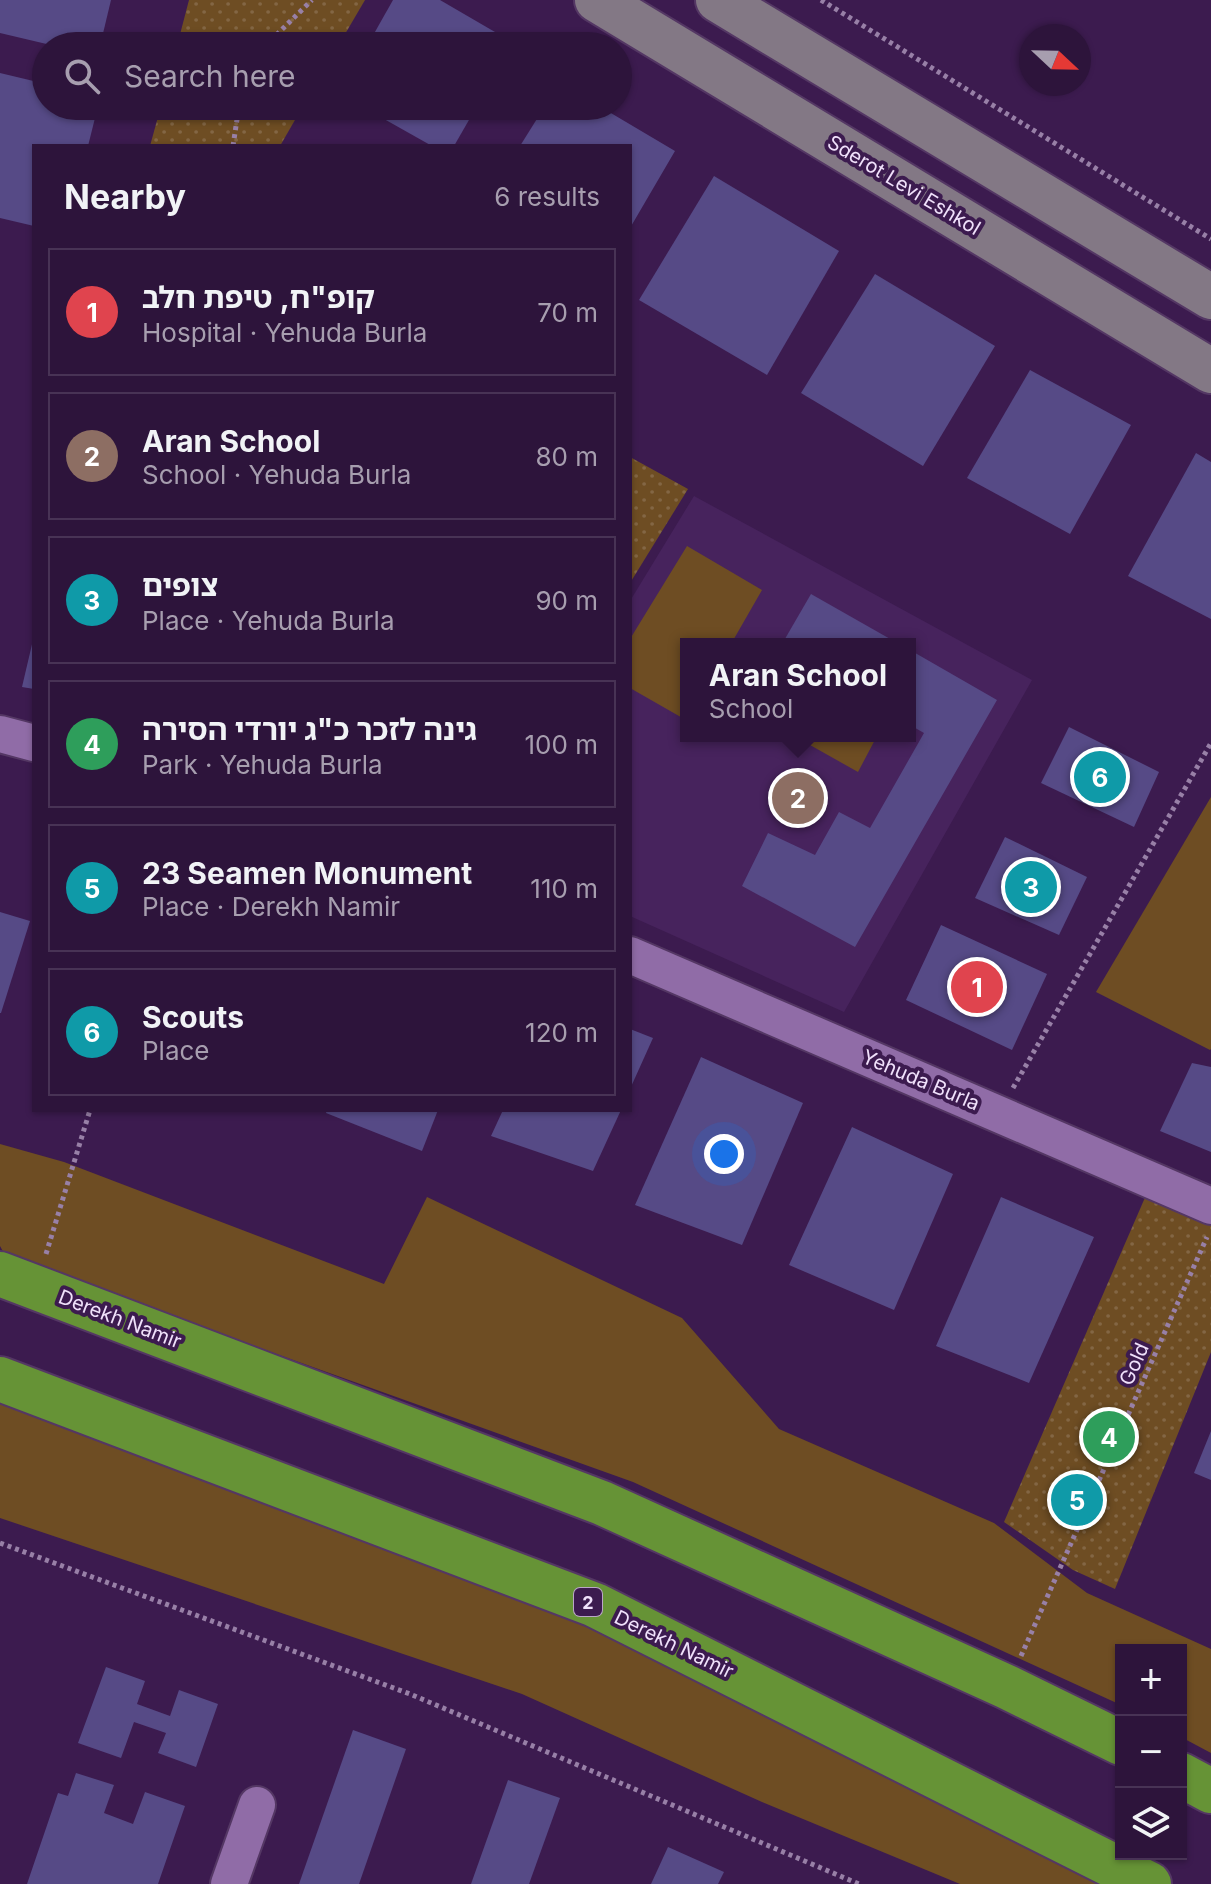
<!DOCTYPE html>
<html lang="en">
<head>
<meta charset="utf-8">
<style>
  :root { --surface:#2d143b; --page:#351d42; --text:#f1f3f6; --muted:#a79eaf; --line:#483355; --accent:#0b8043 }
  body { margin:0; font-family:Inter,"Noto Sans Hebrew",sans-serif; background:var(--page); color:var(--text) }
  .controls { position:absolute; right:24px; bottom:24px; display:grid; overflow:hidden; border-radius:0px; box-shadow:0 2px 6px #0004 }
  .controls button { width:72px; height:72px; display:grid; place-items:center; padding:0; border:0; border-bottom:2px solid var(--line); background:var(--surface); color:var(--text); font:40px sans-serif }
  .compass { position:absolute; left:1019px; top:24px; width:72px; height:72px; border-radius:50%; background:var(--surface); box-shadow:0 2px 6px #0004; rotate:112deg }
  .you { position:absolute; left:724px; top:1154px; width:28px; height:28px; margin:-20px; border:6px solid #fff; border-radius:50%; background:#1a73e8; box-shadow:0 0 0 12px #1a73e833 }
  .badge { display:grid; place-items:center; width:52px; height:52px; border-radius:50%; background:var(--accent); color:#fff; font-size:26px; font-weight:700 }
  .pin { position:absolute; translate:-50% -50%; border:4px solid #fff; box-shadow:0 2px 8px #0006 }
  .popup { position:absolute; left:680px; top:638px; width:236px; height:104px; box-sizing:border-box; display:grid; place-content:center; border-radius:0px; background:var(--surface); filter:drop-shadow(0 2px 6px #0005); font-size:26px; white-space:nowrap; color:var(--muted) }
  .popup b { font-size:30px; color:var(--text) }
  .popup::after { content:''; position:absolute; left:50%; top:100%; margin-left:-16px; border:16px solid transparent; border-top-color:var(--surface) }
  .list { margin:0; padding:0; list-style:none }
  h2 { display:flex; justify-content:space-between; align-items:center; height:104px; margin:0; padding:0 32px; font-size:34px }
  h2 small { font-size:26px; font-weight:400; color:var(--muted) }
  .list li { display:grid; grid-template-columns:52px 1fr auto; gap:24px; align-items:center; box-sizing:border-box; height:128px; margin:0 16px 16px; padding:0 16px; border:2px solid var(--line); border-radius:0px }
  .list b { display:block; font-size:30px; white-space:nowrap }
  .list p { margin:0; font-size:26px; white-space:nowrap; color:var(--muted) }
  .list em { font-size:26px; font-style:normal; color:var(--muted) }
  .icon { flex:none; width:44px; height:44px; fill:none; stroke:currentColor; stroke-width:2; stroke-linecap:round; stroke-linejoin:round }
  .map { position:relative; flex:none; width:1211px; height:1884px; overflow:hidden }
  .search { position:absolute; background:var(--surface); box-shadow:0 2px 6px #0004; left:32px; top:32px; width:600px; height:88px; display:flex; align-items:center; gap:20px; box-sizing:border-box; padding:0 28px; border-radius:44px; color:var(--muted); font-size:30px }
  .panel { position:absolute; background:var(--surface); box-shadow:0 2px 6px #0004; left:32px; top:144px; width:600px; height:968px; border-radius:0px }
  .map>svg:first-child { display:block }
  .built { fill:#47235d; fill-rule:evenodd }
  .grass { fill:#6e4d23 }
  .park { fill:url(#park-dots) }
  .building { fill:#564a86 }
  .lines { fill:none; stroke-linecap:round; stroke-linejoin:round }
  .street-casing { stroke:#543764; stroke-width:40 }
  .secondary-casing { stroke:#543764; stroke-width:48 }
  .highway-casing { stroke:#543764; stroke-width:48 }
  .path { stroke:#9880a7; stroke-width:5; stroke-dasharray:4 4; stroke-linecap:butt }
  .street { stroke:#906ca7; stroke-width:36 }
  .secondary { stroke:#837885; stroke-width:44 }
  .highway { stroke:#669336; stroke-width:44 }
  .labels { text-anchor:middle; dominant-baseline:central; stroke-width:8; stroke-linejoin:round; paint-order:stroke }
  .shield { fill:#3c1b4f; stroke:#baa6c7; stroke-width:2 }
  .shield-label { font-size:18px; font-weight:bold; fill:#f0e1fb }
  .street-label { font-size:20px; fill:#f0e1fb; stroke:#3c1b4f }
</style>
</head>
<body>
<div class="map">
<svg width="1211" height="1884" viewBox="0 0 1211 1884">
  <defs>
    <pattern id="park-dots" width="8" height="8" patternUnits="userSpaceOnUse" patternTransform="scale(2)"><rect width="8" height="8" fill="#6e4d23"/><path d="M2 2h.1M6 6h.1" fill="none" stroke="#836644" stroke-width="1.8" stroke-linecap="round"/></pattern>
  </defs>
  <rect width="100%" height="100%" fill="#3c1b4f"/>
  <path class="built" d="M 694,496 L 1032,680 L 844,1012 L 630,916 L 630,601 ZM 686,644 L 910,644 L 910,736 L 686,736 Z"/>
  <g class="grass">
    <path d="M 687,546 L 762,590 L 731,644 L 686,644 L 686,720 L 630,688 L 630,639 Z"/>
    <path d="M 794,736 L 877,736 L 858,772 Z"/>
    <path d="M 1211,797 L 1211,1049 L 1210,1050 L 1096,992 Z"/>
    <path d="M 0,1144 L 64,1162 L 384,1284 L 427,1197 L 682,1318 L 779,1429 L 994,1523 L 1087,1593 L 1211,1649 L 1211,1753 L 1181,1737 L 1181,1650 L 1121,1650 L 1121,1705 L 633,1482 L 6,1257 L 0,1246 Z"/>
    <path d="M 0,1395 L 584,1620 L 1108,1884 L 960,1884 L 762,1802 L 522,1694 L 0,1518 Z"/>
  </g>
  <g class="park">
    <path d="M 189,0 L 365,0 L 338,46 L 177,46 Z"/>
    <path d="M 161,106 L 303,106 L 280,146 L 150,146 Z"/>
    <path d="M 630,457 L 688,489 L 630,583 Z"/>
    <path d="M 1147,1193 L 1211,1220 L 1211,1352 L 1115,1589 L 1073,1570 L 1004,1522 Z"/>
  </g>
  <g class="building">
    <path d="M 0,0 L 111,0 L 100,46 L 55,46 L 0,33 Z"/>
    <path d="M 393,0 L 440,0 L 512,42 L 510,46 L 367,46 Z"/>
    <path d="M 0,73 L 46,84 L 46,106 L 98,106 L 88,146 L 34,146 L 34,226 L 0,218 Z"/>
    <path d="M 361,106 L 477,106 L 454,146 L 432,146 Z"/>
    <path d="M 545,106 L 599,106 L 675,151 L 630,228 L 630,146 L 520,146 Z"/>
    <path d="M 714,176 L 839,251 L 767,375 L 639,300 Z"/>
    <path d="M 875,274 L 995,346 L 923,466 L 801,393 Z"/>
    <path d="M 1030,370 L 1131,425 L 1070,534 L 967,478 Z"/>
    <path d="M 1196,453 L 1211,462 L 1211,619 L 1128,576 Z"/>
    <path d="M 811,594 L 899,644 L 782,644 Z"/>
    <path d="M 33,640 L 34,641 L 34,689 L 22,687 Z"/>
    <path d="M 910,650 L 997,700 L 855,947 L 742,886 L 768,833 L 815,855 L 839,812 L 870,828 L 924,733 L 910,725 Z"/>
    <path d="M 1069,727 L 1159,772 L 1134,827 L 1041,783 Z"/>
    <path d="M 1005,837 L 1087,877 L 1059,935 L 975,898 Z"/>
    <path d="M 0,912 L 30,921 L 1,1013 L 0,1013 Z"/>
    <path d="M 941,925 L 1047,974 L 1012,1050 L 906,1000 Z"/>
    <path d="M 630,1029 L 653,1038 L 630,1089 Z"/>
    <path d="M 701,1057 L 803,1103 L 742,1245 L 635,1205 Z"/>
    <path d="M 1192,1063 L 1211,1067 L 1211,1152 L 1160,1131 Z"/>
    <path d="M 327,1110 L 438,1110 L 422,1151 L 326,1113 Z"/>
    <path d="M 503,1110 L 621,1110 L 593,1171 L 491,1136 Z"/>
    <path d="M 852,1127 L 953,1174 L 894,1310 L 789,1265 Z"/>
    <path d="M 1001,1197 L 1094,1237 L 1029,1383 L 936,1346 Z"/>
    <path d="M 1211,1431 L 1211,1480 L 1194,1473 Z"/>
    <path d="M 106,1667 L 145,1681 L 137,1704 L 170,1716 L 179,1690 L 218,1704 L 196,1767 L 158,1753 L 166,1733 L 134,1722 L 121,1758 L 78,1743 Z"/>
    <path d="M 353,1730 L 406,1749 L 359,1884 L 299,1884 Z"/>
    <path d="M 76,1773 L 114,1785 L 104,1813 L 133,1824 L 145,1792 L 185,1806 L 158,1884 L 27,1884 L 58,1793 L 68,1796 Z"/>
    <path d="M 508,1780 L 560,1798 L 529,1884 L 471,1884 Z"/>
    <path d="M 668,1847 L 724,1872 L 718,1884 L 651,1884 Z"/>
  </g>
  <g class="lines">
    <defs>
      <g id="street">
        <path d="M 0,734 L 34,743"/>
        <path d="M 630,955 L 1211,1206"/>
        <path d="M 229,1884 L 257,1805"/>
      </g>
      <g id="secondary">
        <path d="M 597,0 L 1211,371"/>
        <path d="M 718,0 L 1211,297"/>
      </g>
      <g id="highway">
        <path d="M 0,1274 L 602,1503 L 1007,1687 L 1121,1743"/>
        <path d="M 0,1379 L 595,1605 L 1149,1884"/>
        <path d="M 1181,1775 L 1211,1791"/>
      </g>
    </defs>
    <use href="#street" class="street-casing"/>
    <use href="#secondary" class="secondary-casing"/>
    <use href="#highway" class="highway-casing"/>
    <g class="path">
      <path d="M 821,0 L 1211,239"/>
      <path d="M 265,46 L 312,0"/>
      <path d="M 233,146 L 239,106"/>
      <path d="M 1013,1088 L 1211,743"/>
      <path d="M 46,1254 L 90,1110"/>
      <path d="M 0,1543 L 410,1694 L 859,1884"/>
      <path d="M 1021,1656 L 1207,1237"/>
    </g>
    <use href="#street" class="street"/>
    <use href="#secondary" class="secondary"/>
    <use href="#highway" class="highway"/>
  </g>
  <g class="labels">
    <rect class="shield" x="574" y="1588" width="28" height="28" rx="6"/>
    <g class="shield-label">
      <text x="588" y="1602">2</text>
    </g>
    <g class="street-label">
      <text transform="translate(904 185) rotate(31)">Sderot Levi Eshkol</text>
      <text transform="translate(921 1080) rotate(23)">Yehuda Burla</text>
      <text transform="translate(120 1319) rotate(21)">Derekh Namir</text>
      <text transform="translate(1134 1364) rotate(-66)">Gold</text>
      <text transform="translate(674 1644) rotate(26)">Derekh Namir</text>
    </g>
  </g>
</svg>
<div class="controls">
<button>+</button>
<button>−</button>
<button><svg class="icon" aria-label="layers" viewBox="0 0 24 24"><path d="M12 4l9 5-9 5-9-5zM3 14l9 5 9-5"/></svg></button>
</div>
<svg class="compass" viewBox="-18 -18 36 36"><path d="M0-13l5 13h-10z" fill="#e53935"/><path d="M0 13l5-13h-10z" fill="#a79eaf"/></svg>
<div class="you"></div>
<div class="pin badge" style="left:977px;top:987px;background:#e0444e">1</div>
<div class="pin badge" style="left:798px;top:798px;background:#8d6e63">2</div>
<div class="popup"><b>Aran School</b>School</div>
<div class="pin badge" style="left:1031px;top:887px;background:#0f9aa8">3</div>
<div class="pin badge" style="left:1109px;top:1437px;background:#2e9e5b">4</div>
<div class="pin badge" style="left:1077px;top:1500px;background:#0f9aa8">5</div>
<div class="pin badge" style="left:1100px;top:777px;background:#0f9aa8">6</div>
<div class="search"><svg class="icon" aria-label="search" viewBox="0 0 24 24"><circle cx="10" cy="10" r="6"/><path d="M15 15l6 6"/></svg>Search here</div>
<section class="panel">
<h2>Nearby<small>6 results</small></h2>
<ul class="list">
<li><span class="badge" style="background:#e0444e">1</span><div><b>קופ&quot;ח, טיפת חלב</b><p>Hospital · Yehuda Burla</p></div><em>70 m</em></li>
<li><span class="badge" style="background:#8d6e63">2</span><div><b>Aran School</b><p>School · Yehuda Burla</p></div><em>80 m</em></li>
<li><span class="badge" style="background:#0f9aa8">3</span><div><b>צופים</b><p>Place · Yehuda Burla</p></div><em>90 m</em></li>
<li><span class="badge" style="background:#2e9e5b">4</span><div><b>גינה לזכר כ&quot;ג יורדי הסירה</b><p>Park · Yehuda Burla</p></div><em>100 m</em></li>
<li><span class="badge" style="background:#0f9aa8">5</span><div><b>23 Seamen Monument</b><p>Place · Derekh Namir</p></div><em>110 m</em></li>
<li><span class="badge" style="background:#0f9aa8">6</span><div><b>Scouts</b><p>Place</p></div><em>120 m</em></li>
</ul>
</section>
</div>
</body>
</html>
